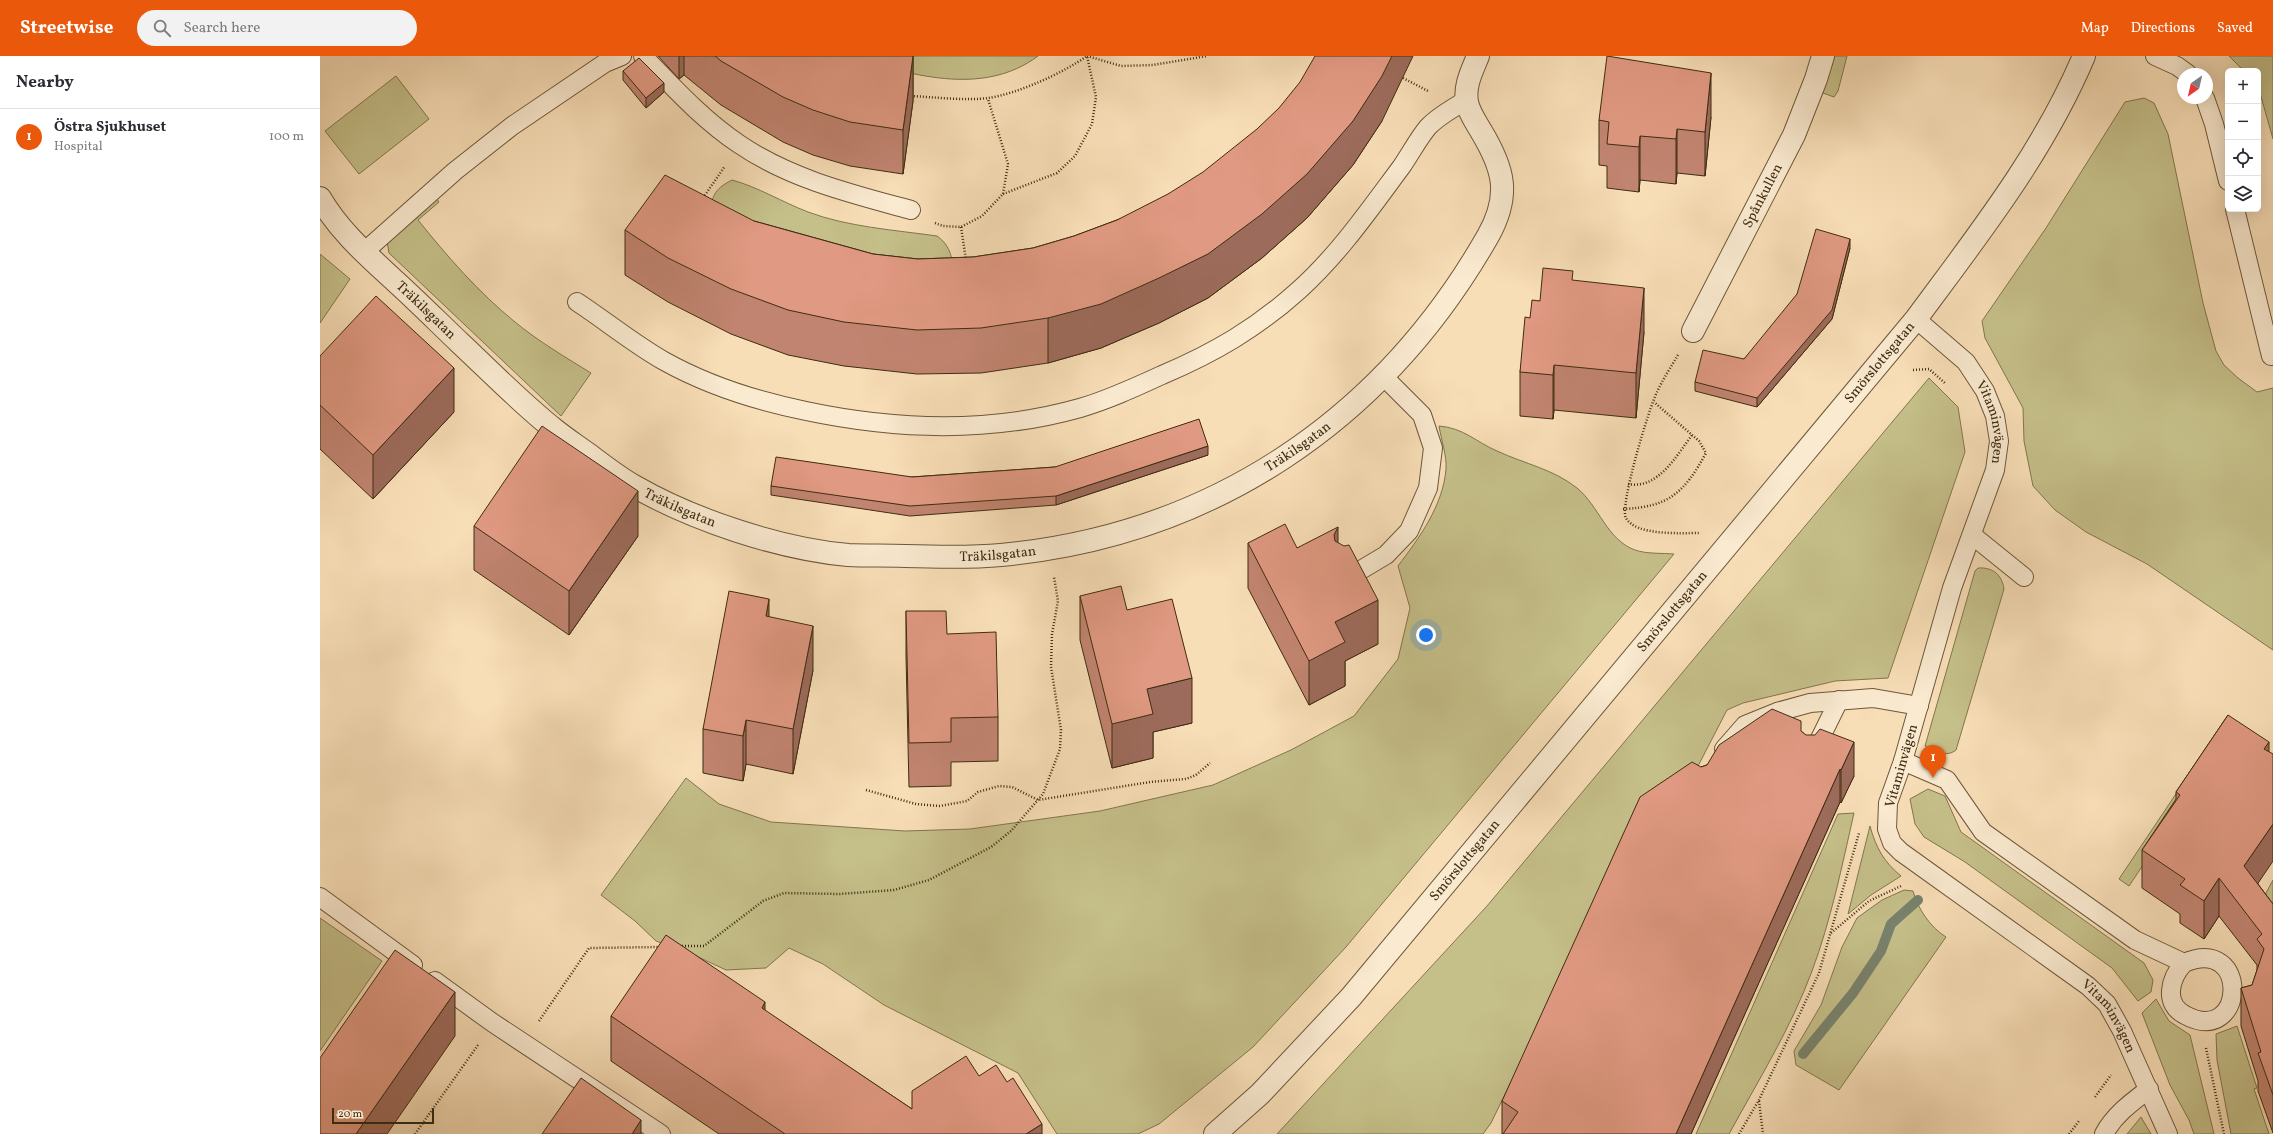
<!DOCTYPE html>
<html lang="en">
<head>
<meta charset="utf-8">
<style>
  :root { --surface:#fff; --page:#f2f2f3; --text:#2b2b33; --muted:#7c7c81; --line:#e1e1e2; --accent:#ea580c }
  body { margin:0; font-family:Vollkorn,serif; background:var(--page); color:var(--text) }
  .controls { position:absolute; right:12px; top:12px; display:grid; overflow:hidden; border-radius:6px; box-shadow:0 4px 16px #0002 }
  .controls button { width:36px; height:36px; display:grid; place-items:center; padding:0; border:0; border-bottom:1px solid var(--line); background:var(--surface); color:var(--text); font:20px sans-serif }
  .compass { position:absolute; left:1857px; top:12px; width:36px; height:36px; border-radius:50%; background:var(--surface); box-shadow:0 4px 16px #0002; rotate:214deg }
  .scale { position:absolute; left:12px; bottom:10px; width:102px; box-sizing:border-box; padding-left:4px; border:2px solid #3f2c11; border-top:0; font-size:11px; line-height:14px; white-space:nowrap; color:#3f2c11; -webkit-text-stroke:3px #faead0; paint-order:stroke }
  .you { position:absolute; left:1106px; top:579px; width:14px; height:14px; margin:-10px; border:3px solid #fff; border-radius:50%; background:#1a73e8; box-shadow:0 0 0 6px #1a73e833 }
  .badge { display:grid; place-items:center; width:26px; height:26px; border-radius:50%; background:var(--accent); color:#fff; font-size:13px; font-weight:700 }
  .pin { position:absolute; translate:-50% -33px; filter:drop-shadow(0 1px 2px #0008) }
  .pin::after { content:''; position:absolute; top:21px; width:14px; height:12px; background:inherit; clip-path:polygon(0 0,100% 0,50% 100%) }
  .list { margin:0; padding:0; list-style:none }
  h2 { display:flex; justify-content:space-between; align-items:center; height:52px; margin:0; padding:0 16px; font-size:17px }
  h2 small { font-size:13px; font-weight:400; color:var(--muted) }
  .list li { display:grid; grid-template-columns:26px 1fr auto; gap:12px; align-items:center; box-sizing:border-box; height:56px; padding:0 16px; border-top:1px solid var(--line) }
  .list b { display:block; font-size:15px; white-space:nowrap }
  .list p { margin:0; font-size:13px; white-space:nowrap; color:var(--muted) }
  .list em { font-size:13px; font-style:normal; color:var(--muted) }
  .icon { flex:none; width:22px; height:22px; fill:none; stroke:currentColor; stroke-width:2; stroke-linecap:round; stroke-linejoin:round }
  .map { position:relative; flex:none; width:1953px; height:1078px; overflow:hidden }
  header { display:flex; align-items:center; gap:24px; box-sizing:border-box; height:56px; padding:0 20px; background:var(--accent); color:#fff }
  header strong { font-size:19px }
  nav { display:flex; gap:22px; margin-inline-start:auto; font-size:14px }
  .search { width:280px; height:36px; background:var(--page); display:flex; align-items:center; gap:10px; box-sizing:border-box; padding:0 14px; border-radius:22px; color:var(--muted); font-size:15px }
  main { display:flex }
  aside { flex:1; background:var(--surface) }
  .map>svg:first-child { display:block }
  .green { fill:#c5bf89; stroke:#82764d }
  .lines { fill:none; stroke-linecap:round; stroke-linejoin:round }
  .stream { stroke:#78826d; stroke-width:10 }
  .service-casing { stroke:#6d583a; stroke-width:20 }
  .minor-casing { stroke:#6d583a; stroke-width:24 }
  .tertiary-casing { stroke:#6d583a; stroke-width:24 }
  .path { stroke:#3f2c11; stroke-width:2.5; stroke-dasharray:1 2; stroke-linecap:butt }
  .service { stroke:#faead0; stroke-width:18 }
  .minor { stroke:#faead0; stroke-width:22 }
  .tertiary { stroke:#faead0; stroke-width:22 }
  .wall { fill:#c18470; stroke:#3f2c11 }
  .shaded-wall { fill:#9d6b5b; stroke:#3f2c11 }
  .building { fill:#e09982; stroke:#3f2c11 }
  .labels { text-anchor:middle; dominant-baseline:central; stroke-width:4; stroke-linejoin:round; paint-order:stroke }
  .street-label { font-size:14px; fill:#3f2c11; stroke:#faead0 }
</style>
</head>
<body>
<header>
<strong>Streetwise</strong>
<div class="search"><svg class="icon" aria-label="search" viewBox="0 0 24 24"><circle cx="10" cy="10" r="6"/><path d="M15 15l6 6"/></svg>Search here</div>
<nav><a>Map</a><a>Directions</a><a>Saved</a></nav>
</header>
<main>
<aside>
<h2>Nearby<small></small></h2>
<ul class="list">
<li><span class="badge">1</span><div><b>Östra Sjukhuset</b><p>Hospital</p></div><em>100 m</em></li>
</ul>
</aside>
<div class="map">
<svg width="1953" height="1078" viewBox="0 0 1953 1078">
  <rect width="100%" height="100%" fill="#f8deb7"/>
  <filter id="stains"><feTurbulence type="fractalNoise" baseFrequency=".005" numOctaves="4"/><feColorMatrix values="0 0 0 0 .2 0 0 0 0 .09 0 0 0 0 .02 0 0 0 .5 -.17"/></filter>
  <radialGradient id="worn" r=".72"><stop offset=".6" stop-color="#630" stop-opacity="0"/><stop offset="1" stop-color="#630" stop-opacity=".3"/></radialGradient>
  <g class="green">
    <path d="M 528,0 L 718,0 C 662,42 588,18 528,0 Z"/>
    <path d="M 1509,0 L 1527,0 L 1518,35 L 1514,41 L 1503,37 L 1500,32 Z"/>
    <path d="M 1909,0 L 1953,0 L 1953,83 L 1938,30 L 1938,15 L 1924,15 Z"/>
    <path d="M 76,20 L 109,63 L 39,118 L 5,75 Z"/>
    <path d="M 1824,42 L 1834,47 L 1848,78 L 1883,247 L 1896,295 L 1904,309 L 1918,322 L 1937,336 L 1953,332 L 1953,594 L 1827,508 L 1766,476 L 1735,454 L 1713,430 L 1704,385 L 1703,352 L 1665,282 L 1662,265 L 1726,172 L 1805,46 Z"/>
    <path d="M 412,124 C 438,131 462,146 488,156 C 528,171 575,174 617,180 C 631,190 633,203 633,220 L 389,155 C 394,137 395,133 412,124 Z"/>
    <path d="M 113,138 L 119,146 L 98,164 C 127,200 158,236 195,266 C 218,285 245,301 271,317 L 241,360 L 69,197 L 66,179 Z"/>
    <path d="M 0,198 L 30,223 L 0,267 Z"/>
    <path d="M 1609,322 L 1638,351 L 1645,396 L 1568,622 L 1515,625 L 1423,647 L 1407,654 L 1363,739 L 1314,774 L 1171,1067 L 1163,1078 L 957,1078 L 1167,850 Z"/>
    <path d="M 1119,370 C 1144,372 1156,386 1177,395 C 1205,408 1233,413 1257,432 C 1279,450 1287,484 1315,494 C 1326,498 1342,497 1354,498 L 1026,891 L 933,991 L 839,1068 L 818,1078 L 737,1078 L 698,1017 L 564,949 L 503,908 L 469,892 L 446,912 L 406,914 L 374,899 L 336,885 L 315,865 L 281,839 L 366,722 L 399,748 L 451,766 L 585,775 L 650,773 L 780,755 L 893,729 L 971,694 L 1034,660 L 1078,603 L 1090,552 L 1078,510 C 1099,482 1123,450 1126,413 C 1127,400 1121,383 1119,370 Z"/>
    <path d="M 1658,512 C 1673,511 1682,519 1684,533 L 1636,694 C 1626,702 1615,695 1605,690 L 1655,515 Z"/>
    <path d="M 1892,684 L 1902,691 L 1809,830 L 1799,823 Z"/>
    <path d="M 1608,733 L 1625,740 L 1641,776 L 1824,907 L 1833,924 L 1831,936 L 1818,945 L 1792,912 L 1645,806 L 1604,781 L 1595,768 L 1590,743 Z"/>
    <path d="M 1534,757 C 1522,810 1511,864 1492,915 C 1471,972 1438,1025 1409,1078 L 1376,1078 L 1518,758 Z"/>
    <path d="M 1550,770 C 1556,792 1564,806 1581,820 L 1551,839 L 1528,858 Z"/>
    <path d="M 1953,824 L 1953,870 L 1938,852 Z"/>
    <path d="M 1584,834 L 1593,835 C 1598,853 1610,871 1626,881 L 1519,1034 L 1476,1009 L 1474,995 L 1501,949 L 1522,891 L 1537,862 L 1562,844 Z"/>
    <path d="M 0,862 L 62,905 L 0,995 Z"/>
    <path d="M 1836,943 L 1849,965 L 1870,979 L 1894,1078 L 1874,1078 L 1869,1064 L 1850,1029 L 1822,957 Z"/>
    <path d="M 1917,970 L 1937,1032 L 1934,1033 L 1949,1078 L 1911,1078 L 1897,1004 L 1896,978 Z"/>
    <path d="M 1821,1061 L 1831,1078 L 1807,1078 Z"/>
  </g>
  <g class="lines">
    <path class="stream" d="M 1483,998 L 1533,937 L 1561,895 L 1571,868 L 1598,844"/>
    <defs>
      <g id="service">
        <path d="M 323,0 C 353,31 383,64 419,88 C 470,123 532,138 591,154"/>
        <path d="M 1835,0 L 1857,10 L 1868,18"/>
        <path d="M 1885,42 L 1894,68 L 1908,125"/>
        <path d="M 1915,153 L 1951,300"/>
        <path d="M 44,196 L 135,115 L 192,70 L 285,7 L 302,0"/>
        <path d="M 257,246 C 286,265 314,288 344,305 C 387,329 437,345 486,355 C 576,374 671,377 760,352 C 788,344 816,331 842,319 C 894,297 937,272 979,234 C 1019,198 1050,153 1082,110 C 1091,97 1098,83 1108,71 C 1118,60 1134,52 1146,44"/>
        <path id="s1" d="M 1596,263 L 1646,306 L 1665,335 L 1675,360 L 1679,385 L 1675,414 L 1632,532 L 1583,705 L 1568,747 L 1567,773 L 1572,787 L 1581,796 L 1768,930 L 1787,948 L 1802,975 L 1848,1078"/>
        <path d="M 1652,479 L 1704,521"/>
        <path d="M 1024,524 L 1066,499 L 1089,475 L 1108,432 L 1113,392 L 1102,359 L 1063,320"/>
        <path d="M 1404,693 L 1425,669 L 1457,656 L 1490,647 L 1553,642 L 1599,650"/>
        <path d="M 1493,697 L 1519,644"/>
        <path d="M 1583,705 L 1627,724 L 1663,776 L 1815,884 L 1864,907 C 1931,878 1926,992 1865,959 C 1843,948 1850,922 1864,907"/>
        <path d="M 0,841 L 93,909"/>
        <path d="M 115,925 L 173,967 L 341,1078"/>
        <path d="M 1784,1078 C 1794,1059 1812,1046 1829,1033"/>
      </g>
      <g id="minor">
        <path id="s2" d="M 0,142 C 19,175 48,200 75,225 C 97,245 118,266 140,287 C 171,316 201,347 235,374 C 245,382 257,390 268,398 C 283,409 298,421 314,430 C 373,464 460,493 528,499 C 547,500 566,499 585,500 C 617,501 649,502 681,499 C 893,479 1063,364 1168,180 C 1191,139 1184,113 1161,75 C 1156,66 1149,57 1147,46 C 1144,30 1152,15 1158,0"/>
        <path id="s3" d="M 1373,275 L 1474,79 L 1496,23 L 1503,0"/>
      </g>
      <g id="tertiary">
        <path id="s4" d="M 895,1078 L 940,1038 L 1031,941 L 1596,263 C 1658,179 1723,97 1764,0"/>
      </g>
    </defs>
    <use href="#service" class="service-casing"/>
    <use href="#minor" class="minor-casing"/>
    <use href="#tertiary" class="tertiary-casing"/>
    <g class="path">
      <path d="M 767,0 L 801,10 L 833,9 L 887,0"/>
      <path d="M 1083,22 L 1108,35"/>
      <path d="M 591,40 C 612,41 648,45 668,42 C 697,38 743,17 767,0"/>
      <path d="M 683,138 L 737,117 L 755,100 L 772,68 L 776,41 L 767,0"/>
      <path d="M 383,142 L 405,110"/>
      <path d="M 615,167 L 623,170 L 641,171 L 662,160 L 683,138 L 688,108 L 668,43"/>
      <path d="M 641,171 L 646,204"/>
      <path d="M 1358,299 C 1351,311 1343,323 1337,336 C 1329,352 1299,451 1306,462 C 1316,480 1361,477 1379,477"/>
      <path d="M 1593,314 L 1609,313 L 1626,328"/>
      <path d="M 1308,428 C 1338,434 1357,399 1372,379"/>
      <path d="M 1303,453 C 1349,451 1364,437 1386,397 L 1379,385 L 1334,346"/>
      <path d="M 546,734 L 596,748 L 620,750 L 647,745 L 658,736 L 679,730 L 692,731 L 718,744 L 830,726 L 866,723 L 876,719 L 890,707"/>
      <path d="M 1511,877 L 1549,845 L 1581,830"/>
      <path d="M 359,890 L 384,890 L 443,845 L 464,837 L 520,838 L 574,834 L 609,824 L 671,791 L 691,775 L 723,738 L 740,693 L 741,674 L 731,611 L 732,578 L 738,545 L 734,521"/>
      <path d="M 219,965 L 269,892 L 340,891"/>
      <path d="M 1886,992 L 1904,1078"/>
      <path d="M 1775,1041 L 1791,1019"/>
      <path d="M 1439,1045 L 1443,1078"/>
      <path d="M 95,1078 L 158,989"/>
      <path d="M 1419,1078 L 1439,1044 L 1499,917 L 1539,777"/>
      <path d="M 1749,1078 L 1759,1065"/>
    </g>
    <use href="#service" class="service"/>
    <use href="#minor" class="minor"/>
    <use href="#tertiary" class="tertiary"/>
  </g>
  <g class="wall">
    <path d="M 338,0 L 593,0 L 593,45 L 583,118 L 530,110 L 493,99 L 463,86 L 401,49 L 364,19 L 359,23 Z"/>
    <path d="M 303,15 L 344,36 L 326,52 L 303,24 Z"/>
    <path d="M 1391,61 L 1385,120 L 1357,117 L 1356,128 L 1320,124 L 1319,136 L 1287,132 L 1287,110 L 1279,109 L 1279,64 Z"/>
    <path d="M 1062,65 L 1033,109 L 987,162 L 942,202 L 888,242 L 839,267 L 781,292 L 728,307 L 661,317 L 597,318 L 524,310 L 468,299 L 411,278 L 348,246 L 305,219 L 305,174 L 434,165 L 553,198 L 598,203 L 653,201 L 713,192 L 754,180 Z"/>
    <path d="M 1530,192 L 1512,263 L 1437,351 L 1375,335 L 1375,326 L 1424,303 Z"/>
    <path d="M 1253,225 L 1324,276 L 1316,362 L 1234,354 L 1233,363 L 1200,360 L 1200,316 L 1210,262 L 1220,245 Z"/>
    <path d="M 0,300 L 134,356 L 53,443 L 0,393 Z"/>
    <path d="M 888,399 L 736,449 L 590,460 L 451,439 L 451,430 L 592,421 L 735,411 Z"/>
    <path d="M 154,470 L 318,480 L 249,579 L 154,514 Z"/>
    <path d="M 928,487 L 977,492 L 1018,487 L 1058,588 L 1025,605 L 1025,630 L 989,649 L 928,532 Z"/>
    <path d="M 760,540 L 807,554 L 872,667 L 833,676 L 833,702 L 792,712 L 760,584 Z"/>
    <path d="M 586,555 L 627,578 L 678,661 L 678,705 L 631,706 L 631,730 L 589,731 L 586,600 Z"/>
    <path d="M 449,561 L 493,614 L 473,718 L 426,708 L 423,725 L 383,717 L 383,673 Z"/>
    <path d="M 1908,659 L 1938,828 L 1953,848 L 1953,1077 L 1938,1035 L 1938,1025 L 1921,970 L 1921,932 L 1932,929 L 1937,914 L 1937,909 L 1899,860 L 1884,883 L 1860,867 L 1860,858 L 1822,832 L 1822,794 L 1856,743 L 1856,736 Z"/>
    <path d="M 1481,675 L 1534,720 L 1521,747 L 1520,746 L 1371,1078 L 1182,1078 L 1182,1045 L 1381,711 Z"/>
    <path d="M 445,955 L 592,1053 L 659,1020 L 687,1026 L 722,1078 L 399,1078 L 291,1005 L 291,960 Z"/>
  </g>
  <g class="shaded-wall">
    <path d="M 359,0 L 364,0 L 364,19 L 359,23 Z"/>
    <path d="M 593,0 L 593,45 L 583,118 L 583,74 Z"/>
    <path d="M 1072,0 L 1093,0 L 1062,65 L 1033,109 L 987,162 L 942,202 L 888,242 L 839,267 L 781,292 L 728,307 L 728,262 Z"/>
    <path d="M 1391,17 L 1391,61 L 1385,120 L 1385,76 Z"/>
    <path d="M 344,27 L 344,36 L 326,52 L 326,42 Z"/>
    <path d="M 1357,73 L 1357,117 L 1356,128 L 1356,83 Z"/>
    <path d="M 1320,80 L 1320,124 L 1319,136 L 1319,91 Z"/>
    <path d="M 1530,183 L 1530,192 L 1512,263 L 1437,351 L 1437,342 Z"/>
    <path d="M 1324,232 L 1324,276 L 1316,362 L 1316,317 Z"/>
    <path d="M 1234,309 L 1234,354 L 1233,363 L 1233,319 Z"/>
    <path d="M 134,312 L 134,356 L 53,443 L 53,399 Z"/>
    <path d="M 888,390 L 888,399 L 736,449 L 736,440 Z"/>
    <path d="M 318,435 L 318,480 L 249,579 L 249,535 Z"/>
    <path d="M 1018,471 L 1018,516 L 1014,479 Z"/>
    <path d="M 449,543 L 449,588 L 446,560 Z"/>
    <path d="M 1058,544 L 1058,588 L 1025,605 L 1025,630 L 989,649 L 989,605 L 1015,566 Z"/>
    <path d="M 493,570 L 493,614 L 473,718 L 473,673 Z"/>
    <path d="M 872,622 L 872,667 L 833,676 L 833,702 L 792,712 L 792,668 L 827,633 Z"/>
    <path d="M 426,664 L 426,708 L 423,725 L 423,680 Z"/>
    <path d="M 1534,686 L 1534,720 L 1521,747 L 1521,714 Z"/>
    <path d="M 1949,686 L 1949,724 L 1944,693 Z"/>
    <path d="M 1520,713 L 1520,746 L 1371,1078 L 1356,1078 Z"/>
    <path d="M 1953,768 L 1953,805 L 1924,848 L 1924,810 Z"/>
    <path d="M 1899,822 L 1899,860 L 1884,883 L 1884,845 Z"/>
    <path d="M 135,936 L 135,980 L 67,1078 L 36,1078 Z"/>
    <path d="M 445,946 L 445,991 L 442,952 Z"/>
    <path d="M 321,1064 L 321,1078 L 312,1078 Z"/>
    <path d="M 722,1068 L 722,1078 L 706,1078 Z"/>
  </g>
  <g class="building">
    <path d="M 395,0 L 593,0 L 583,74 L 530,66 L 493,54 L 463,41 L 401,5 Z"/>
    <path d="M 995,0 L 1072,0 L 1062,20 L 1033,65 L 987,118 L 942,158 L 888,198 L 839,222 L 781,248 L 728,262 L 661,272 L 597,274 L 524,266 L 468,254 L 411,233 L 348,202 L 305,174 L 345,119 L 434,165 L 553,198 L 598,203 L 653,201 L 713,192 L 754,180 L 797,164 L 848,138 L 883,116 L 937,73 L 959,52 L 980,26 Z"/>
    <path d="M 1287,0 L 1391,17 L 1385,76 L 1357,73 L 1356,83 L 1320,80 L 1319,91 L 1287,88 L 1289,66 L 1279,64 Z"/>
    <path d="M 319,2 L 344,27 L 326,42 L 303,15 Z"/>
    <path d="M 1496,173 L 1530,183 L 1512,254 L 1437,342 L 1375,326 L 1383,294 L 1424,303 L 1477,238 Z"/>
    <path d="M 1223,212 L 1253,215 L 1252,224 L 1324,232 L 1316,317 L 1234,309 L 1233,319 L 1200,316 L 1205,261 L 1210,262 L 1212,244 L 1220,245 Z"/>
    <path d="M 56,240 L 134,312 L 53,399 L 0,349 L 0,300 Z"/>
    <path d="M 879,363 L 888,390 L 736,440 L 590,450 L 451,430 L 456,401 L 592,421 L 735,411 Z"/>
    <path d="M 222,370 L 318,435 L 249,535 L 154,470 Z"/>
    <path d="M 965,468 L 977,492 L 1018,471 L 1014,479 L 1015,485 L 1024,490 L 1029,489 L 1058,544 L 1015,566 L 1025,586 L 989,605 L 928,487 Z"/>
    <path d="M 801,530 L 807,554 L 852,543 L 872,622 L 827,633 L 833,658 L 792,668 L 760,540 Z"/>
    <path d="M 409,535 L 449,543 L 446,560 L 493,570 L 473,673 L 426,664 L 423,680 L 383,673 Z"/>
    <path d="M 586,555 L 626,555 L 627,578 L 676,576 L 678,661 L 631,662 L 631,686 L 589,687 Z"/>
    <path d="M 1452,653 L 1481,665 L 1481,675 L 1486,679 L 1495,679 L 1500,673 L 1534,686 L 1521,714 L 1520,713 L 1356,1078 L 1183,1078 L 1198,1056 L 1182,1045 L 1320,741 L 1372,706 L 1381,711 L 1387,709 L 1399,689 Z"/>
    <path d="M 1908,659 L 1949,686 L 1944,693 L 1953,698 L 1953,768 L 1924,810 L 1953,848 L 1953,1039 L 1938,997 L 1941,996 L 1921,932 L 1932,929 L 1944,893 L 1937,883 L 1942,878 L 1899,822 L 1884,845 L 1860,829 L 1865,823 L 1822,794 L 1860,739 L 1856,736 Z"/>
    <path d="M 346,879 L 445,946 L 442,952 L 592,1053 L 592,1035 L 646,1000 L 659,1020 L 676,1009 L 687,1026 L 693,1022 L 722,1068 L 706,1078 L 465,1078 L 291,960 Z"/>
    <path d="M 75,894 L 135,936 L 36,1078 L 0,1078 L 0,1002 Z"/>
    <path d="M 261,1022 L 321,1064 L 312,1078 L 222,1078 Z"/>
  </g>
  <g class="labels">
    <g class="street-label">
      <text stroke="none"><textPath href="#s3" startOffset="152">Spånkullen</textPath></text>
      <text stroke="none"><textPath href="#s2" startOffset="155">Träkilsgatan</textPath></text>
      <text stroke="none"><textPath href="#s4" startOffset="1019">Smörslottsgatan</textPath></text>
      <text stroke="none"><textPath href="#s1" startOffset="133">Vitaminvägen</textPath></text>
      <text stroke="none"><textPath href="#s2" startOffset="1127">Träkilsgatan</textPath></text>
      <text stroke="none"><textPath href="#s2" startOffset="479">Träkilsgatan</textPath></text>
      <text stroke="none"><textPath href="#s2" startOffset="804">Träkilsgatan</textPath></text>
      <text stroke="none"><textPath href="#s4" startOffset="695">Smörslottsgatan</textPath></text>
      <text transform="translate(1582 710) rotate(-74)">Vitaminvägen</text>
      <text stroke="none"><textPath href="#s4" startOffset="371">Smörslottsgatan</textPath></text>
      <text stroke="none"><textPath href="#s1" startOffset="853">Vitaminvägen</textPath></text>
    </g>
  </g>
  <rect width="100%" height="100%" filter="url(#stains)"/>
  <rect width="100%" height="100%" fill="url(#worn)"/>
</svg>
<div class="controls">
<button>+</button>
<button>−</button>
<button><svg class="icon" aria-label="locate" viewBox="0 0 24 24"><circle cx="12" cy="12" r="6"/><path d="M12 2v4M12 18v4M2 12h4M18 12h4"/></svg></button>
<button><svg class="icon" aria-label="layers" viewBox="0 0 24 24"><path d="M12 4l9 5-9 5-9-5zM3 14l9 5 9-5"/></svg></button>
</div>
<svg class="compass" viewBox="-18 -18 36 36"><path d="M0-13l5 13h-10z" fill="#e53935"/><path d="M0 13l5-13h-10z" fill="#7c7c81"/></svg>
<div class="scale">20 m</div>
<div class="you"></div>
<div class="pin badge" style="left:1613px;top:722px">1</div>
</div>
</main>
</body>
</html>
